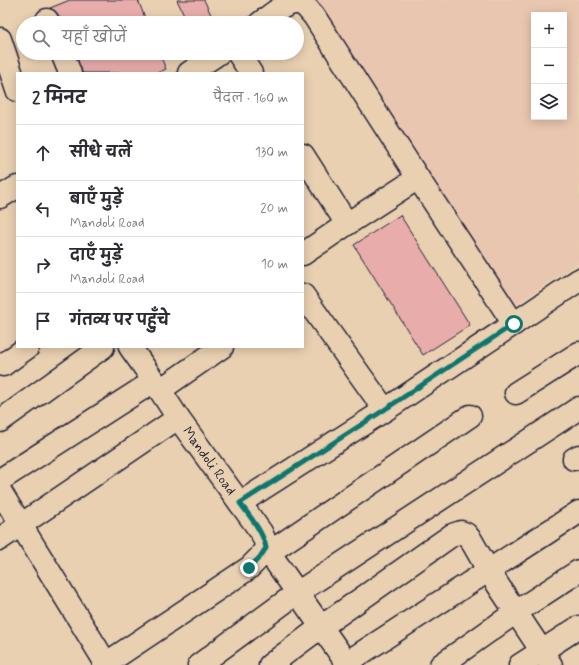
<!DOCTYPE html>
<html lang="hi">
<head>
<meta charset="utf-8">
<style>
  :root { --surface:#fff; --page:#f2f2f3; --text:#2b2b33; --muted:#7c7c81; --line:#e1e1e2 }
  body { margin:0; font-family:Mynerve,"Playpen Sans Deva",sans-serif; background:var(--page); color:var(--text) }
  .controls { position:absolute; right:12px; top:12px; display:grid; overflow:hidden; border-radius:0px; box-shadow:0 2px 10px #0003 }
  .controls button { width:36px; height:36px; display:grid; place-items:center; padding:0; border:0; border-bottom:1px solid var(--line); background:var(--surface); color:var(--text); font:20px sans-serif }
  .stop { position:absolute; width:12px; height:12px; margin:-9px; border:3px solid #0f766e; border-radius:50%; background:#fff }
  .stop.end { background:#0f766e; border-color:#fff; box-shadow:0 1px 4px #0008 }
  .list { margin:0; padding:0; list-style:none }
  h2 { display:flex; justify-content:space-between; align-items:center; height:52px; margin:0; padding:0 16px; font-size:17px }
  h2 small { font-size:13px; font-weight:400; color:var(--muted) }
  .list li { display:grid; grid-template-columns:26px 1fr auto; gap:12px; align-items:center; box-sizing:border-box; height:56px; padding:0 16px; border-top:1px solid var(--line) }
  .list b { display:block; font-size:15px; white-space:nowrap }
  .list p { margin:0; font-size:13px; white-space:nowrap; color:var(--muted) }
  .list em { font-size:13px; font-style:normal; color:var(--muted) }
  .icon { flex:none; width:22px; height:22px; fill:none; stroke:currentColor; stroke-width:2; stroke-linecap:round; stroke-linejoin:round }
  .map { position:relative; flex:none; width:579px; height:665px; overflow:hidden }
  .search { position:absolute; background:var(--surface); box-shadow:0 2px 10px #0003; left:16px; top:16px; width:288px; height:44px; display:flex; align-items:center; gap:10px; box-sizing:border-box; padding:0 14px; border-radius:22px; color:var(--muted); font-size:15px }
  .panel { position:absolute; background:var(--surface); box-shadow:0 2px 10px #0003; left:16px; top:72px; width:288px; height:276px; border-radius:0px }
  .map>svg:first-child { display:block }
  .built { fill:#e9c6af; fill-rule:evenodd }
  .building { fill:#e8adab; stroke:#22223b }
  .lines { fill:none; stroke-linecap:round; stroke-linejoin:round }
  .minor-casing { stroke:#22223b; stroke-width:25 }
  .minor { stroke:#e9d0b1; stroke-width:22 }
  .route { stroke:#0f766e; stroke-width:5 }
  .labels { text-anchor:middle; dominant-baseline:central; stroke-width:3; stroke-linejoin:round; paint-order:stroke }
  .street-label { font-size:14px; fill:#22223b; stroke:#e9d0b1 }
</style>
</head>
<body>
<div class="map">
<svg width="579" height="665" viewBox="0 0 579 665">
  <rect width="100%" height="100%" fill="#e9d0b1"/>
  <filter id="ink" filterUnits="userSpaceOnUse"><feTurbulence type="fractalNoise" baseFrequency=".025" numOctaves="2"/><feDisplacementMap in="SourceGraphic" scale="8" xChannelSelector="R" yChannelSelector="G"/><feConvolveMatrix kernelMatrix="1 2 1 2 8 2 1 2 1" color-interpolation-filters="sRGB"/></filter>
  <g filter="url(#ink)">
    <path class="built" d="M 311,0 L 579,0 L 579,262 L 513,306 ZM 534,15 L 564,15 L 564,117 L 534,117 Z"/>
    <g class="building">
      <path d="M 70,0 L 138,0 L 147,23 L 61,23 L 57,13 L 50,8 Z"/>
      <path d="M 177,0 L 204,0 L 215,23 L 188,23 Z"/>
      <path d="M 75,53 L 159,53 L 166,69 L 157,73 L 82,73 Z"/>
      <path d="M 400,215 L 470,325 L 423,355 L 354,245 Z"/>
    </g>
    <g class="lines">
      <defs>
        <g id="minor">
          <path d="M 47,20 L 49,23"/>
          <path d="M 260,23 C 275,12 281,5 300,2 L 307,8 L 314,16 L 418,178 L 514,324"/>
          <path d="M 0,39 L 17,90"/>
          <path d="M 62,53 L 70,73"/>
          <path d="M 238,53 L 251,73"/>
          <path d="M 189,73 L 219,53"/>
          <path d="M 303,155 L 347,224"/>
          <path d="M 0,197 L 17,187"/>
          <path d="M 303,254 L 347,224 L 418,178"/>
          <path d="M 303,295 L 385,410"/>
          <path d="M 3,365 L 28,347"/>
          <path d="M 160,390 L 222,347"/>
          <path d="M 516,393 L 579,353"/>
          <path d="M 0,421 L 103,347"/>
          <path d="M 574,459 L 579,456"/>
          <path d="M 0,480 L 154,381"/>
          <path d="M 0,491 L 107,665"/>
          <path d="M 240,503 L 385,410 L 579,280"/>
          <path d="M 0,539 L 178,418"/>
          <path d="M 266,548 L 348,665"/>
          <path d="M 270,552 L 470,416"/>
          <path d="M 346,663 L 579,512"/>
          <path d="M 104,665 L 249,568 L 260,557 L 266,548 L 265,541 L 261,532 L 178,418 L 154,381 L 130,347"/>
          <path d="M 199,665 L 297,593 L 579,408"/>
          <path d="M 270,665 L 321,627 L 452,535 L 461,532 L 466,534 L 471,540 L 488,570 L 551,665"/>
          <path d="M 441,665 L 516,612 L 579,571"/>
          <path d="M 520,665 L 579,627"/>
        </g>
      </defs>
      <use href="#minor" class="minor-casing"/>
      <use href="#minor" class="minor"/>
    </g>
  </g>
  <g class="lines" filter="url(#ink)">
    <path class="route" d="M 249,568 L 260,557 L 266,548 C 263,531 250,517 240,503 L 384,410 L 514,324"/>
  </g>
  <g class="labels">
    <g class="street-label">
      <text transform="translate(209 461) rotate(54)">Mandoli Road</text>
    </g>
  </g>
</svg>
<div class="controls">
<button>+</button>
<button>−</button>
<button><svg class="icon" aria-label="layers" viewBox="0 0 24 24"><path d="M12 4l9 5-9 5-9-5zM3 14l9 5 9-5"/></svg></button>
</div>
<div class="stop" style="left:514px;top:324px"></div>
<div class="stop end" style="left:249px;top:568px"></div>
<div class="search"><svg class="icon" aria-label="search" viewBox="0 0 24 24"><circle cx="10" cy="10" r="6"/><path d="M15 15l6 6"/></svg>यहाँ खोजें</div>
<section class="panel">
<h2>2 मिनट<small>पैदल · 160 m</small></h2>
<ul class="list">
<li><svg class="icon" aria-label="ahead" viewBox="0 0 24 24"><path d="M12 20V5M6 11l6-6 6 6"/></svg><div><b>सीधे चलें</b></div><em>130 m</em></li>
<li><svg class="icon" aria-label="left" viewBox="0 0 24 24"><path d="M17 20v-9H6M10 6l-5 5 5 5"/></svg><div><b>बाएँ मुड़ें</b><p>Mandoli Road</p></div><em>20 m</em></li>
<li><svg class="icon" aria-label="right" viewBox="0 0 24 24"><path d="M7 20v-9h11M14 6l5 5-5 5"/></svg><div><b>दाएँ मुड़ें</b><p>Mandoli Road</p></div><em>10 m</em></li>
<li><svg class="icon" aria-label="arrive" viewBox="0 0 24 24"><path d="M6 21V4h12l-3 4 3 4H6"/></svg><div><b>गंतव्य पर पहुँचे</b></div></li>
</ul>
</section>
</div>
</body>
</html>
